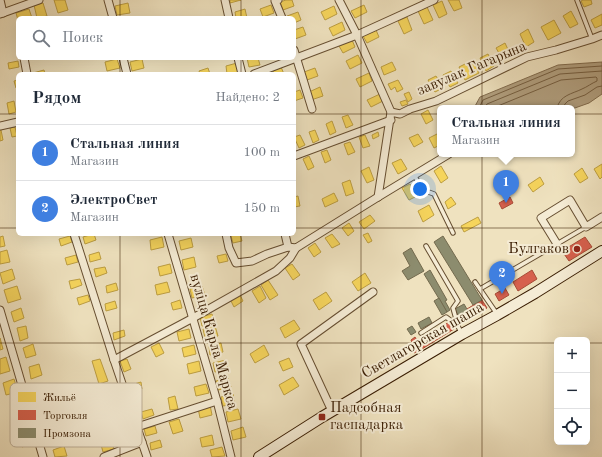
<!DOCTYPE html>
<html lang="ru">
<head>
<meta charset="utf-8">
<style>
  :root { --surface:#fff; --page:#f2f2f3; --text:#1f2937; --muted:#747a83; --line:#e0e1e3; --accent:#ea580c }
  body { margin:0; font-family:"Old Standard TT",serif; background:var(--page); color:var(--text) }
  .controls { position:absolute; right:12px; bottom:12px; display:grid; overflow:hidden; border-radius:6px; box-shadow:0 4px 16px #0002 }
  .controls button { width:36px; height:36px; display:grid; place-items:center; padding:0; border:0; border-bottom:1px solid var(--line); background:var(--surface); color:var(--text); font:20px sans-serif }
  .you { position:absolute; left:420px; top:189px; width:14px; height:14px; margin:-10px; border:3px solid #fff; border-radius:50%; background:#1a73e8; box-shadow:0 0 0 6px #1a73e833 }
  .badge { display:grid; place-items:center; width:26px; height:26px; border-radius:50%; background:var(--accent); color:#fff; font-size:13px; font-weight:700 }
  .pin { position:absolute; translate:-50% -33px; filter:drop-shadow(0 1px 2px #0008) }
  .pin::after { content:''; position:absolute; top:21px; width:14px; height:12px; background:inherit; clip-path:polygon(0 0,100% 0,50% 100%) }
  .popup { position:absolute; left:437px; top:105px; width:138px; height:52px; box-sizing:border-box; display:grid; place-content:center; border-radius:6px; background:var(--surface); filter:drop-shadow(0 1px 3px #0005); font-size:13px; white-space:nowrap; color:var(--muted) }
  .popup b { font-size:15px; color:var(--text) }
  .popup::after { content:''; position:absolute; left:50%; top:100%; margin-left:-8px; border:8px solid transparent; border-top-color:var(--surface) }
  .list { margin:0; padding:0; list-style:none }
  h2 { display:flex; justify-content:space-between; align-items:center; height:52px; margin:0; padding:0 16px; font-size:17px }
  h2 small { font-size:13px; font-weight:400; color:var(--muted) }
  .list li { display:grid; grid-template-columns:26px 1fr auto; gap:12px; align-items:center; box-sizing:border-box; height:56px; padding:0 16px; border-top:1px solid var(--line) }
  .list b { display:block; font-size:15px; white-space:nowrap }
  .list p { margin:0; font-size:13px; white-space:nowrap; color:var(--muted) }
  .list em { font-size:13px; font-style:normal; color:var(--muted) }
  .icon { flex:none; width:22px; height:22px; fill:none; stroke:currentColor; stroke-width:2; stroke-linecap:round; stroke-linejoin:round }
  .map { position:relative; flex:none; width:602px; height:457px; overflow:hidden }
  .search { position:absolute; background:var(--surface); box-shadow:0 4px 16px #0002; left:16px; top:16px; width:280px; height:44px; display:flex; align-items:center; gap:10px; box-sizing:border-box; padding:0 14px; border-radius:6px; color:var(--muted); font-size:15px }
  .panel { position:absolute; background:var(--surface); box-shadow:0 4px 16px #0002; left:16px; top:72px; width:280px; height:164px; border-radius:6px }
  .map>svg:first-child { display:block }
  .water { fill:#b19f7f; stroke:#816b4d }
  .homes { fill:#f6d55c; stroke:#bd9e41 }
  .shops { fill:#d6604d; stroke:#a74c36 }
  .industry { fill:#8c8c6e; stroke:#736a4e }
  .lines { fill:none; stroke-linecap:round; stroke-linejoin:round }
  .shore { stroke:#755e40; stroke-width:1 }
  .service-casing { stroke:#664e31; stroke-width:5.5 }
  .minor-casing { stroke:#664e31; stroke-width:9 }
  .secondary-casing { stroke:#391c02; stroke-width:12 }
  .service { stroke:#f5ecd5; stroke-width:3.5 }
  .minor { stroke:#f5ecd5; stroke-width:7 }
  .secondary { stroke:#f5ecd5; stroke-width:10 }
  .grid { fill:none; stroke:#391c02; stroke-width:1; stroke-opacity:0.55 }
  .poi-dot { fill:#8f2418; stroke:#f5ecd5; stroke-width:1.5 }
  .labels { text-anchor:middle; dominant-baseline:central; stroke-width:4; stroke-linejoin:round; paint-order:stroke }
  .street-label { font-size:15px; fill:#391c02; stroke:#f5ecd5 }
  .poi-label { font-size:15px; fill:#391c02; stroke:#f5ecd5; text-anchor:end }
  .key { fill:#f5ecd5; stroke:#bdae96; stroke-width:1 }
  .key-label { font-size:11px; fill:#391c02 }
</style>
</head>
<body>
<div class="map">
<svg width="602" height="457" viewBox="0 0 602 457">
  <rect width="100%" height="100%" fill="#efe2bf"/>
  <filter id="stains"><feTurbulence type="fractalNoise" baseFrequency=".005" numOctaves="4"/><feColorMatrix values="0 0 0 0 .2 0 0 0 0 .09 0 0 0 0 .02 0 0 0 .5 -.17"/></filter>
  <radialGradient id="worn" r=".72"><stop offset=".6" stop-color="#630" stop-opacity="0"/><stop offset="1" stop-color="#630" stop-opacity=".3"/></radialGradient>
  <path class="water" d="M 602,62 L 602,94 L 589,103 L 572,109 L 572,108 L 474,108 L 480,97 L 558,65 Z"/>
  <g class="homes">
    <path d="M 54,0 L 65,0 L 68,10 L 58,13 Z"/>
    <path d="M 230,0 L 241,0 L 230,3 Z"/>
    <path d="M 286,0 L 292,0 L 294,6 L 283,10 L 280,2 Z"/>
    <path d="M 448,0 L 459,0 L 462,8 L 454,11 Z"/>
    <path d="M 583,0 L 591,0 L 592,4 L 584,7 L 581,1 Z"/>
    <path d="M 442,1 L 447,14 L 439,18 L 433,5 Z"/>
    <path d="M 43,3 L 47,16 L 37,18 L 34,5 Z"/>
    <path d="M 128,3 L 130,13 L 117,15 L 115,6 Z"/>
    <path d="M 271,5 L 274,13 L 263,17 L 260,9 Z"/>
    <path d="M 364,5 L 367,12 L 355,18 L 351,11 Z"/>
    <path d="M 334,6 L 337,14 L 325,20 L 321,12 Z"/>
    <path d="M 427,7 L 433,20 L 424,24 L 418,11 Z"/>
    <path d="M 29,9 L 32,18 L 18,18 L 18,20 L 16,13 Z"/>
    <path d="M 245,9 L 247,18 L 236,18 L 235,12 Z"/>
    <path d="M 571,11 L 578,24 L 570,28 L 563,16 Z"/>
    <path d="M 298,12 L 301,20 L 294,23 L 294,18 L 287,18 L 287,16 Z"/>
    <path d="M 602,14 L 602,25 L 595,28 L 591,20 Z"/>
    <path d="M 407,17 L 412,30 L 404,34 L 398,21 Z"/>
    <path d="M 554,20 L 561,33 L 548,40 L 541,27 Z"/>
    <path d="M 342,22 L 345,30 L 333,36 L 329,28 Z"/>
    <path d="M 303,27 L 306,35 L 295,39 L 294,30 Z"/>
    <path d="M 528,29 L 534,42 L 526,47 L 520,34 Z"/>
    <path d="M 376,30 L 379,37 L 367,43 L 363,36 Z"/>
    <path d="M 352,40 L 355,47 L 343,53 L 339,46 Z"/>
    <path d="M 505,43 L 511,56 L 503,60 L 496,48 Z"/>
    <path d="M 488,54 L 494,66 L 486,71 L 480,58 Z"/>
    <path d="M 358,55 L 362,63 L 350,69 L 346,61 Z"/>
    <path d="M 247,58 L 258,58 L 260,65 L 249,67 Z"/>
    <path d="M 117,59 L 120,68 L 107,71 L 105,62 Z"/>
    <path d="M 142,59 L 144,68 L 132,71 L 130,62 Z"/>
    <path d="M 473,60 L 479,73 L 465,80 L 459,67 Z"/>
    <path d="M 18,61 L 19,67 L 9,69 L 8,63 Z"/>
    <path d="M 392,62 L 396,70 L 384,75 L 381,67 Z"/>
    <path d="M 237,63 L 239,73 L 227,74 L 226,66 Z"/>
    <path d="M 281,67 L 284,74 L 274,74 L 273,71 Z"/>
    <path d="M 208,68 L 210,74 L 200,74 L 199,71 Z"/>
    <path d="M 315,68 L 318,76 L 307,80 L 304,72 Z"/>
    <path d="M 44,70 L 45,74 L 33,74 L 33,73 Z"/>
    <path d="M 451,71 L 458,83 L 450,87 L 443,75 Z"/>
    <path d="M 369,73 L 372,81 L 360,87 L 356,79 Z"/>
    <path d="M 436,76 L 443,88 L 435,92 L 428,80 Z"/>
    <path d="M 18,80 L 18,87 L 16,88 L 14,81 Z"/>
    <path d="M 398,80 L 403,89 L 397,92 L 395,87 L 391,90 L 388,84 Z"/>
    <path d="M 320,87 L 323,96 L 311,100 L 309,92 Z"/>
    <path d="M 300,90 L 303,98 L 294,101 L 294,92 Z"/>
    <path d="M 409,92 L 412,99 L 408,102 L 404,94 Z"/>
    <path d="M 380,94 L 383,101 L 371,107 L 367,100 Z"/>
    <path d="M 406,100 L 408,104 L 402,106 L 400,102 Z"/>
    <path d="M 14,101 L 16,112 L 9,114 L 7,103 Z"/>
    <path d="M 428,110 L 433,120 L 426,124 L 421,114 Z"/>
    <path d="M 348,115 L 353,125 L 346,128 L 342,117 Z"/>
    <path d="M 332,121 L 336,132 L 330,135 L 326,124 Z"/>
    <path d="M 15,127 L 17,136 L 12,137 L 10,128 Z"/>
    <path d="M 0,130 L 1,130 L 3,140 L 0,141 Z"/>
    <path d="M 315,130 L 319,140 L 313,143 L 309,132 Z"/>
    <path d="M 378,132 L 379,136 L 373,139 L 372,135 Z"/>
    <path d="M 439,133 L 440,135 L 440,145 L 434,148 L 429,138 Z"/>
    <path d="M 418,134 L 423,142 L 414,147 L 409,138 Z"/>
    <path d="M 300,135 L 305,145 L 299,148 L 294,137 Z"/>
    <path d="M 365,135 L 370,146 L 363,148 L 359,137 Z"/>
    <path d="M 350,142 L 355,152 L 348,155 L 344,144 Z"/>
    <path d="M 327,150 L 331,160 L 325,163 L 321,152 Z"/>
    <path d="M 309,156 L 314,167 L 308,170 L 303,159 Z"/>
    <path d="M 401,159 L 407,169 L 398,174 L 392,163 Z"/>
    <path d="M 602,164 L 602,177 L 600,179 L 594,169 Z"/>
    <path d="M 441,166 L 448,178 L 441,183 L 434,171 Z"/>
    <path d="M 369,167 L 374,180 L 367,183 L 361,171 Z"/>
    <path d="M 582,168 L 588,178 L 580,183 L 574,174 Z"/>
    <path d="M 540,177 L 544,184 L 533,192 L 528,185 Z"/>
    <path d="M 350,180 L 354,193 L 346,196 L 342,183 Z"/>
    <path d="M 410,184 L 417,196 L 409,200 L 402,188 Z"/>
    <path d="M 334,193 L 338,201 L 325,207 L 322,199 Z"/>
    <path d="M 298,196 L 300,206 L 294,207 L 294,197 Z"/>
    <path d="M 451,197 L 456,204 L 448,209 L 445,202 Z"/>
    <path d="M 429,205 L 434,215 L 423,222 L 418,211 Z"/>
    <path d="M 370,215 L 375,221 L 364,229 L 359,222 Z"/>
    <path d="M 478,217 L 481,223 L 464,232 L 461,226 Z"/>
    <path d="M 349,223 L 354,231 L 348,236 L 342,228 Z"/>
    <path d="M 368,233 L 372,241 L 368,243 L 363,235 Z"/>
    <path d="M 93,234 L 94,234 L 96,240 L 85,244 L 83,237 Z"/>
    <path d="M 238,234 L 240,234 L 242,241 L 233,243 L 231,236 Z"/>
    <path d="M 332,234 L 340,244 L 332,248 L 325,238 Z"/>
    <path d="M 3,236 L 5,246 L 0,247 L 0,237 Z"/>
    <path d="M 70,236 L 72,242 L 61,246 L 59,239 Z"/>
    <path d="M 162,237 L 164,247 L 151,250 L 150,240 Z"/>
    <path d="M 191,238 L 193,247 L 181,250 L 179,241 Z"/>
    <path d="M 315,243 L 321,252 L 314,257 L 308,248 Z"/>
    <path d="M 7,250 L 10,262 L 0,264 L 0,252 Z"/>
    <path d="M 99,252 L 101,259 L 90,262 L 89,255 Z"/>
    <path d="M 226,254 L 228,261 L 219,263 L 217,256 Z"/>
    <path d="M 76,255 L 78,262 L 67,265 L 65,258 Z"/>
    <path d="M 194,257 L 196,267 L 184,270 L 182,260 Z"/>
    <path d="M 170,264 L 172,273 L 160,276 L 158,267 Z"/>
    <path d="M 292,264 L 300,275 L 293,280 L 285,268 Z"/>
    <path d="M 105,267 L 107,273 L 96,277 L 94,269 Z"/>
    <path d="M 12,269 L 15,279 L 3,284 L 0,273 Z"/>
    <path d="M 365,273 L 371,283 L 358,291 L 352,282 Z"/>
    <path d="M 80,279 L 82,285 L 71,289 L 69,281 Z"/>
    <path d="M 268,280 L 278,295 L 270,300 L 261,285 Z"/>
    <path d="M 167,282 L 170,292 L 157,295 L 155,285 Z"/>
    <path d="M 116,283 L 118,290 L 107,293 L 106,286 Z"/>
    <path d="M 17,286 L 21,299 L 8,303 L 4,290 Z"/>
    <path d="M 202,286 L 205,295 L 192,298 L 190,289 Z"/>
    <path d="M 260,286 L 266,298 L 259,303 L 252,291 Z"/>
    <path d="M 326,292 L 332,301 L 319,310 L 313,300 Z"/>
    <path d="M 239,293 L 243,301 L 234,307 L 230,299 Z"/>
    <path d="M 88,295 L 90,301 L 79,305 L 77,298 Z"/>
    <path d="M 180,300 L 182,308 L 173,310 L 171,303 Z"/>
    <path d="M 115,301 L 117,308 L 106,311 L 105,304 Z"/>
    <path d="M 21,308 L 24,318 L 14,322 L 11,312 Z"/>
    <path d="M 212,314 L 215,323 L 202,326 L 200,317 Z"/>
    <path d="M 294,320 L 300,329 L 285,338 L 280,328 Z"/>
    <path d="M 26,326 L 28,338 L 20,341 L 17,328 Z"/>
    <path d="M 215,326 L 218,336 L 205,338 L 203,329 Z"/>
    <path d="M 189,329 L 191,338 L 179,341 L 177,332 Z"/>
    <path d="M 124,330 L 125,336 L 114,340 L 113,333 Z"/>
    <path d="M 0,338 L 3,349 L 0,350 Z"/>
    <path d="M 159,343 L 164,353 L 156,357 L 151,347 Z"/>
    <path d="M 221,343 L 223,352 L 210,355 L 209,346 Z"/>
    <path d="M 33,344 L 36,355 L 26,358 L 23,348 Z"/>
    <path d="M 194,345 L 196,354 L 184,357 L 182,348 Z"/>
    <path d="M 264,345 L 269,355 L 255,363 L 250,354 Z"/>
    <path d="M 6,357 L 10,371 L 0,374 L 0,359 Z"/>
    <path d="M 289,358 L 293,367 L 283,371 L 279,362 Z"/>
    <path d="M 100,359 L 108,381 L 99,384 L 92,361 Z"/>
    <path d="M 127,359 L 131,369 L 124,372 L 120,361 Z"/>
    <path d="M 226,360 L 228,370 L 215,372 L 213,363 Z"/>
    <path d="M 199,361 L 201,371 L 189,374 L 187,364 Z"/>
    <path d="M 39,364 L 42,375 L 31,379 L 29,367 Z"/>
    <path d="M 293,377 L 299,386 L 284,395 L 279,385 Z"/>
    <path d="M 228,378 L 231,387 L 218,390 L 216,381 Z"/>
    <path d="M 14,379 L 18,392 L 6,395 L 3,383 Z"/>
    <path d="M 141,382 L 142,389 L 132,392 L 130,385 Z"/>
    <path d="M 206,384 L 209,393 L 196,396 L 194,387 Z"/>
    <path d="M 46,386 L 49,398 L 38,402 L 35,389 Z"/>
    <path d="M 110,389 L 117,411 L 110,413 L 103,391 Z"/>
    <path d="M 233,394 L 235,404 L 223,406 L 221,397 Z"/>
    <path d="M 175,396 L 178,409 L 170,410 L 168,398 Z"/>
    <path d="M 210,405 L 212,415 L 200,418 L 198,408 Z"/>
    <path d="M 52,407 L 56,419 L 44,423 L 40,411 Z"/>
    <path d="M 152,409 L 154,415 L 143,419 L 141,412 Z"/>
    <path d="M 238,409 L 241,419 L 228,422 L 226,412 Z"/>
    <path d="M 23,411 L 26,421 L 14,425 L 11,415 Z"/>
    <path d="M 179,419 L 183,431 L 173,434 L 169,422 Z"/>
    <path d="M 155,426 L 157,433 L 146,436 L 144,429 Z"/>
    <path d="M 58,427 L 62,439 L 51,442 L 47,430 Z"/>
    <path d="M 243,427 L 246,437 L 233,440 L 231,431 Z"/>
    <path d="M 128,428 L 132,439 L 121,442 L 118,432 Z"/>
    <path d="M 29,434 L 32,444 L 22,447 L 19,437 Z"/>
    <path d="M 212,435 L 214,445 L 202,447 L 200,438 Z"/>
    <path d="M 110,438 L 114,449 L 103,452 L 100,441 Z"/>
    <path d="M 160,440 L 162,447 L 151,450 L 150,443 Z"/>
    <path d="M 64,446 L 67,456 L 55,457 L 53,450 Z"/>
    <path d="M 222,447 L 225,456 L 212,457 L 210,450 Z"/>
  </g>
  <g class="shops">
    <path d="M 510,197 L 513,203 L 502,209 L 499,203 Z"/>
    <path d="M 585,237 L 592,247 L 569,261 L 562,251 Z"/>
    <path d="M 532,270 L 537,279 L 518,291 L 513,282 Z"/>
    <path d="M 505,288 L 509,295 L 499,301 L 495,294 Z"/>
    <path d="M 482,300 L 487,308 L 471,316 L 467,309 Z"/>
    <path d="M 449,322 L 454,329 L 422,349 L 418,342 Z"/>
    <path d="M 415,337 L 422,349 L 414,353 L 409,345 L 412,343 L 411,340 Z"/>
  </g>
  <g class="industry">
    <path d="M 443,236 L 482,300 L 473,305 L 434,242 Z"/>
    <path d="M 411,248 L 424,271 L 408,280 L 402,271 L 410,266 L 403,253 Z"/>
    <path d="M 430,270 L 447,300 L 445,301 L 450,310 L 447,312 L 424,274 Z"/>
    <path d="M 439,298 L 447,312 L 442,315 L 434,301 Z"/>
    <path d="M 464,304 L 471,316 L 461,322 L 455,309 Z"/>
    <path d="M 429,317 L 432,323 L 421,329 L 418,323 Z"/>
    <path d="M 412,326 L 416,332 L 411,335 L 407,329 Z"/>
  </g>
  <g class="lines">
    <g class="shore">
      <path d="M 479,108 L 483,100 L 558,69 L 602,66"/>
      <path d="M 484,108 L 487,104 L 560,74 L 602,71"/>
      <path d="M 493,108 L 561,80 L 596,77 L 597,78 L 597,81 C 592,83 587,87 582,89 C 572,94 560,95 557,108"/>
      <path d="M 563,108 L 565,104 L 568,101 L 585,95 L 597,87 L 602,86"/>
    </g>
    <defs>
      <g id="service">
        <path d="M 577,0 L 592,39"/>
        <path d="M 414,175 L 423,190 L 434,194 L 453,233"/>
        <path d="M 426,246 L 458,301 L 453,308 L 458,326 L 461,333"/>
        <path d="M 475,282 L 497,314"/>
        <path d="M 480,289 L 586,227"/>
        <path d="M 421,333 L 446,317 L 458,326"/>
      </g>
      <g id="minor">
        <path d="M 0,0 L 3,13"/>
        <path d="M 108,0 L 113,18"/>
        <path d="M 225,0 L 229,18"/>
        <path d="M 278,0 L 275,1 L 282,18"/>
        <path d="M 339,0 L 357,35 L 391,112 L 378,197"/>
        <path d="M 0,14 L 39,0"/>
        <path d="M 294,50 L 312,109"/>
        <path d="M 24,58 L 27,74"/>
        <path d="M 123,58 L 127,74"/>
        <path d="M 238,58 L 242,74"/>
        <path d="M 254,74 L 357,35 L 434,0"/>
        <path d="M 391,112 L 400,114 L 410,109 L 436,101 L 527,57 L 556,50 L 592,39 L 602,35"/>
        <path d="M 0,126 L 18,122"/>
        <path d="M 294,156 L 391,120"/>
        <path d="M 74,234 L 114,360 L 147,457"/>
        <path d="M 168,234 L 217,401 L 231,457"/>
        <path d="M 226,234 L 229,248 L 236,263 L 252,261 L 267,254 L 288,247 L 285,234"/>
        <path d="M 557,244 L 541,218 L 570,200 L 586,227 L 602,217"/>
        <path d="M 288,247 L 296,248 L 378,197 L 449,154"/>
        <path d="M 0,310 L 43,457"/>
        <path d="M 114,360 L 193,318 L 276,271 L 290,258 L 296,248"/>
        <path d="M 332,411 L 301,344 L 373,292"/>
        <path d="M 137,427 L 217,401"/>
        <path d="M 104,457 L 142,442"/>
      </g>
      <path id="secondary" d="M 259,457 L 322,417 L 462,334 L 497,315 L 535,293 L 602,251"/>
    </defs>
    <use href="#service" class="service-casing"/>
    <use href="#minor" class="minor-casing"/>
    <use href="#secondary" class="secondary-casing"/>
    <use href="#service" class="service"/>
    <use href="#minor" class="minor"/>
    <use href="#secondary" class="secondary"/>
  </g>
  <path class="grid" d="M 120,0 L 120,18M 241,0 L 241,18M 361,0 L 361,457M 482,0 L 482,457M 120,58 L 120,74M 241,58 L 241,74M 0,114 L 18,114M 294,114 L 602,114M 0,228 L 18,228M 294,228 L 602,228M 120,234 L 120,457M 241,234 L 241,457M 0,343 L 557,343M 587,343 L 602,343"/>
  <g class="poi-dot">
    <circle cx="577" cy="249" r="4"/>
    <rect x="318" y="413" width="8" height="8" rx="2"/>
  </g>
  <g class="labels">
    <g class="street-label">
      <text transform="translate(472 69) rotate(-23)">завулак Гагарына</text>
      <text transform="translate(423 341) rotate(-30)">Светлагорская шаша</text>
      <text transform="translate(213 342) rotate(74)">вуліца Карла Маркса</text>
    </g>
    <g class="poi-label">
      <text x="569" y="249">Булгаков</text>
      <text x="330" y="408" text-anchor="start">Падсобная<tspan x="330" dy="17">гаспадарка</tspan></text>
    </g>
  </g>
  <rect x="10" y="383" width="132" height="64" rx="6" class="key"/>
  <rect x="18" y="392" width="18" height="10" fill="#f6d55c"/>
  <rect x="18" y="410" width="18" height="10" fill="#d6604d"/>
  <rect x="18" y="428" width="18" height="10" fill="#8c8c6e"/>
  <g class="key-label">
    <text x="43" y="401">Жильё</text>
    <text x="43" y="419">Торговля</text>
    <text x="43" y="437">Промзона</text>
  </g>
  <rect width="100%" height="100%" filter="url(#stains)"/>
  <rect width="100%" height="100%" fill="url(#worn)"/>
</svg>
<div class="controls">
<button>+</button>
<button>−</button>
<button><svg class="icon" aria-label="locate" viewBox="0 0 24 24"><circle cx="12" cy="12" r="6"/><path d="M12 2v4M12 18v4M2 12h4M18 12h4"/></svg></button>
</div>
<div class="you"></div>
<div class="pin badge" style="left:506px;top:203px;background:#3f7fe0">1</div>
<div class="popup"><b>Стальная линия</b>Магазин</div>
<div class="pin badge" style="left:502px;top:294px;background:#3f7fe0">2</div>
<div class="search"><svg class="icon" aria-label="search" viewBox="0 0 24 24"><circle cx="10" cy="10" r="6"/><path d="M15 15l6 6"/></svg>Поиск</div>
<section class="panel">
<h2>Рядом<small>Найдено: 2</small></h2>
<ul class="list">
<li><span class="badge" style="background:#3f7fe0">1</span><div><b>Стальная линия</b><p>Магазин</p></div><em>100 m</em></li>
<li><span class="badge" style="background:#3f7fe0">2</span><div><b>ЭлектроСвет</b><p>Магазин</p></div><em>150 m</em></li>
</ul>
</section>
</div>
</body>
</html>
